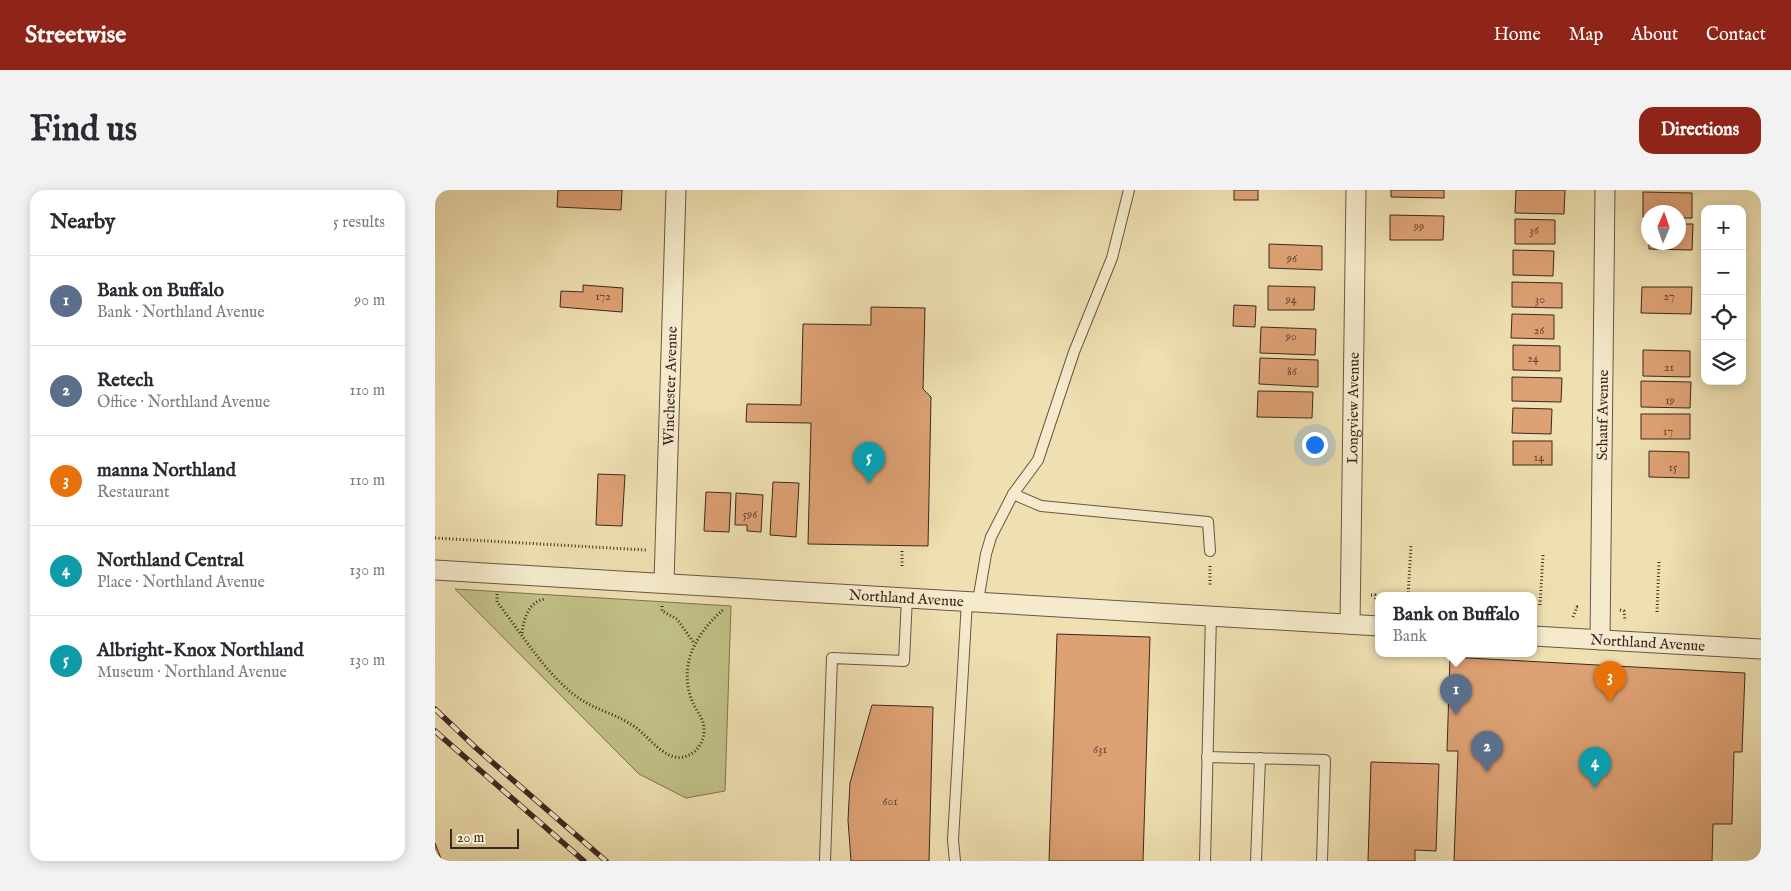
<!DOCTYPE html>
<html lang="en">
<head>
<meta charset="utf-8">
<style>
  :root { --surface:#fff; --page:#f2f2f3; --text:#2b2b33; --muted:#7c7c81; --line:#e1e1e2; --accent:#8f2418 }
  body { margin:0; font-family:"IM FELL English",serif; background:var(--page); color:var(--text) }
  .controls { position:absolute; right:15px; top:15px; display:grid; overflow:hidden; border-radius:10px; box-shadow:0 2px 12px #0003 }
  .controls button { width:45px; height:45px; display:grid; place-items:center; padding:0; border:0; border-bottom:1px solid var(--line); background:var(--surface); color:var(--text); font:25px sans-serif }
  .compass { position:absolute; left:1206px; top:15px; width:45px; height:45px; border-radius:50%; background:var(--surface); box-shadow:0 2px 12px #0003; rotate:2deg }
  .scale { position:absolute; left:15px; bottom:12px; width:69px; box-sizing:border-box; padding-left:5px; border:2px solid #3c2821; border-top:0; font-size:14px; line-height:18px; white-space:nowrap; color:#3c2821; -webkit-text-stroke:4px #f5ebcc; paint-order:stroke }
  .you { position:absolute; left:879px; top:254px; width:18px; height:18px; margin:-12px; border:4px solid #fff; border-radius:50%; background:#1a73e8; box-shadow:0 0 0 8px #1a73e833 }
  .badge { display:grid; place-items:center; width:32px; height:32px; border-radius:50%; background:var(--accent); color:#fff; font-size:16px; font-weight:700 }
  .pin { position:absolute; translate:-50% -41px; filter:drop-shadow(0 1px 2px #0008) }
  .pin::after { content:''; position:absolute; top:26px; width:18px; height:15px; background:inherit; clip-path:polygon(0 0,100% 0,50% 100%) }
  .popup { position:absolute; left:940px; top:402px; width:162px; height:65px; box-sizing:border-box; display:grid; place-content:center; border-radius:10px; background:var(--surface); filter:drop-shadow(0 1px 4px #0005); font-size:16px; white-space:nowrap; color:var(--muted) }
  .popup b { font-size:19px; color:var(--text) }
  .popup::after { content:''; position:absolute; left:50%; top:100%; margin-left:-10px; border:10px solid transparent; border-top-color:var(--surface) }
  .list { margin:0; padding:0; list-style:none }
  h2 { display:flex; justify-content:space-between; align-items:center; height:65px; margin:0; padding:0 20px; font-size:21px }
  h2 small { font-size:16px; font-weight:400; color:var(--muted) }
  .list li { display:grid; grid-template-columns:32px 1fr auto; gap:15px; align-items:center; box-sizing:border-box; height:90px; padding:0 20px; border-top:1px solid var(--line) }
  .list b { display:block; font-size:19px; white-space:nowrap }
  .list p { margin:0; font-size:16px; white-space:nowrap; color:var(--muted) }
  .list em { font-size:16px; font-style:normal; color:var(--muted) }
  .icon { flex:none; width:28px; height:28px; fill:none; stroke:currentColor; stroke-width:2; stroke-linecap:round; stroke-linejoin:round }
  .map { position:relative; flex:none; width:1326px; height:671px; overflow:hidden; border-radius:15px }
  header { display:flex; align-items:center; gap:30px; box-sizing:border-box; height:70px; padding:0 25px; background:var(--accent); color:#fff }
  header strong { font-size:24px }
  nav { display:flex; gap:28px; margin-inline-start:auto; font-size:18px }
  .intro { display:flex; align-items:center; justify-content:space-between; box-sizing:border-box; height:120px; padding:0 30px }
  h1 { margin:0; font-size:35px }
  .button { padding:12px 22px; border-radius:15px; background:var(--accent); color:#fff; font-size:18px; font-weight:700 }
  main { display:flex; gap:30px; padding:0 30px }
  aside { flex:1; background:var(--surface); border-radius:15px; box-shadow:0 2px 12px #0003 }
  .map>svg:first-child { display:block }
  .green { fill:#c1c086; stroke:#7e7454 }
  .building { fill:#dea174; stroke:#3c2821 }
  .lines { fill:none; stroke-linecap:round; stroke-linejoin:round }
  .lane-casing { stroke:#695645; stroke-width:12 }
  .street-casing { stroke:#695645; stroke-width:21 }
  .path { stroke:#3c2821; stroke-width:3; stroke-dasharray:1 2.5; stroke-linecap:butt }
  .lane { stroke:#f5ebcc; stroke-width:10 }
  .street { stroke:#f5ebcc; stroke-width:19 }
  .rail-casing { stroke:#3c2821; stroke-width:5.5 }
  .rail { stroke:#f5ebcc; stroke-width:4; stroke-dasharray:11; stroke-linecap:butt }
  .labels { text-anchor:middle; dominant-baseline:central; stroke-width:5; stroke-linejoin:round; paint-order:stroke }
  .number-label { font-size:12px; fill:#644636 }
  .street-label { font-size:15px; fill:#3c2821; stroke:#f5ebcc }
</style>
</head>
<body>
<header>
<strong>Streetwise</strong>
<nav><a>Home</a><a>Map</a><a>About</a><a>Contact</a></nav>
</header>
<div class="intro"><h1>Find us</h1><a class="button">Directions</a></div>
<main>
<aside>
<h2>Nearby<small>5 results</small></h2>
<ul class="list">
<li><span class="badge" style="background:#5c6f8a">1</span><div><b>Bank on Buffalo</b><p>Bank · Northland Avenue</p></div><em>90 m</em></li>
<li><span class="badge" style="background:#5c6f8a">2</span><div><b>Retech</b><p>Office · Northland Avenue</p></div><em>110 m</em></li>
<li><span class="badge" style="background:#e8710a">3</span><div><b>manna Northland</b><p>Restaurant</p></div><em>110 m</em></li>
<li><span class="badge" style="background:#0f9aa8">4</span><div><b>Northland Central</b><p>Place · Northland Avenue</p></div><em>130 m</em></li>
<li><span class="badge" style="background:#0f9aa8">5</span><div><b>Albright-Knox Northland</b><p>Museum · Northland Avenue</p></div><em>130 m</em></li>
</ul>
</aside>
<div class="map">
<svg width="1326" height="671" viewBox="0 0 1326 671">
  <rect width="100%" height="100%" fill="#efe0b1"/>
  <filter id="stains"><feTurbulence type="fractalNoise" baseFrequency=".004" numOctaves="4"/><feColorMatrix values="0 0 0 0 .2 0 0 0 0 .09 0 0 0 0 .02 0 0 0 .5 -.17"/></filter>
  <radialGradient id="worn" r=".72"><stop offset=".6" stop-color="#630" stop-opacity="0"/><stop offset="1" stop-color="#630" stop-opacity=".3"/></radialGradient>
  <path class="green" d="M 20,399 L 296,416 L 290,601 L 251,608 L 204,584 Z"/>
  <g class="building">
    <path d="M 123,0 L 187,0 L 186,20 L 122,17 Z"/>
    <rect x="799" y="0" width="24" height="10"/>
    <path d="M 956,0 L 1009,0 L 1009,8 L 956,7 Z"/>
    <path d="M 1081,0 L 1130,0 L 1129,24 L 1080,23 Z"/>
    <path d="M 1208,2 L 1257,3 L 1257,28 L 1244,28 L 1244,22 L 1214,22 L 1214,27 L 1208,27 Z"/>
    <path d="M 955,25 L 1009,26 L 1008,50 L 955,50 Z"/>
    <path d="M 1080,29 L 1120,30 L 1120,54 L 1080,54 Z"/>
    <path d="M 1244,34 L 1258,34 L 1257,60 L 1214,59 L 1214,52 L 1244,52 Z"/>
    <path d="M 834,54 L 887,56 L 887,80 L 834,78 Z"/>
    <path d="M 1078,60 L 1119,61 L 1118,86 L 1078,85 Z"/>
    <path d="M 1077,92 L 1127,93 L 1127,118 L 1077,117 Z"/>
    <path d="M 148,95 L 188,98 L 187,122 L 125,117 L 126,101 L 148,102 Z"/>
    <path d="M 833,96 L 880,97 L 879,120 L 833,120 Z"/>
    <path d="M 1207,97 L 1257,97 L 1256,124 L 1206,123 Z"/>
    <path d="M 799,115 L 821,116 L 820,137 L 798,136 Z"/>
    <path d="M 436,117 L 490,118 L 488,199 L 496,207 L 493,356 L 373,354 L 376,233 L 311,232 L 312,214 L 366,215 L 368,134 L 436,135 Z"/>
    <path d="M 1077,124 L 1119,125 L 1119,149 L 1076,148 Z"/>
    <path d="M 826,137 L 881,139 L 880,165 L 825,163 Z"/>
    <path d="M 1078,155 L 1125,156 L 1125,181 L 1078,180 Z"/>
    <path d="M 1208,160 L 1255,161 L 1255,187 L 1208,186 Z"/>
    <path d="M 825,168 L 883,170 L 883,197 L 824,194 Z"/>
    <path d="M 1077,187 L 1127,188 L 1126,212 L 1077,211 Z"/>
    <path d="M 1206,191 L 1256,192 L 1255,218 L 1206,217 Z"/>
    <path d="M 823,201 L 878,202 L 877,228 L 822,227 Z"/>
    <path d="M 1078,218 L 1117,219 L 1116,244 L 1077,243 Z"/>
    <rect x="1206" y="224" width="49" height="25"/>
    <rect x="1078" y="251" width="39" height="24"/>
    <path d="M 1214,261 L 1254,262 L 1254,288 L 1214,287 Z"/>
    <path d="M 163,284 L 190,285 L 187,336 L 161,335 Z"/>
    <path d="M 338,292 L 364,293 L 361,347 L 335,345 Z"/>
    <path d="M 271,302 L 296,303 L 294,342 L 269,341 Z"/>
    <path d="M 301,303 L 328,305 L 326,342 L 312,341 L 312,335 L 300,335 Z"/>
    <path d="M 622,444 L 715,447 L 708,671 L 614,671 Z"/>
    <path d="M 1015,467 L 1310,483 L 1307,562 L 1299,562 L 1297,634 L 1278,634 L 1277,671 L 1019,671 L 1023,561 L 1012,561 Z"/>
    <path d="M 437,515 L 498,517 L 494,671 L 416,671 L 413,630 L 415,593 Z"/>
    <path d="M 936,572 L 1004,574 L 1001,661 L 980,660 L 980,671 L 933,671 Z"/>
    <path d="M 0,653 L 7,671 L 0,671 Z"/>
  </g>
  <g class="lines">
    <defs>
      <g id="lane">
        <path d="M 578,304 L 606,316 L 773,332 L 775,361"/>
        <path d="M 543,411 L 551,364 L 556,347 L 578,304 L 603,270 L 639,162 L 677,68 L 694,0"/>
        <path d="M 772,567 L 890,570 L 887,671"/>
        <path d="M 390,671 L 397,468 L 469,471 L 472,407"/>
        <path d="M 520,671 L 518,650 L 532,411"/>
        <path d="M 770,671 L 776,425"/>
        <path d="M 821,671 L 825,568"/>
      </g>
      <g id="street">
        <path id="s1" d="M 0,380 L 944,436"/>
        <path id="s2" d="M 229,392 L 241,0"/>
        <path id="s3" d="M 915,434 L 921,0"/>
        <path id="s4" d="M 1098,446 L 1326,459"/>
        <path id="s5" d="M 1165,450 L 1170,0"/>
      </g>
    </defs>
    <use href="#lane" class="lane-casing"/>
    <use href="#street" class="street-casing"/>
    <g class="path">
      <path d="M 0,348 L 211,360"/>
      <path d="M 467,376 L 467,359"/>
      <path d="M 775,376 L 775,395"/>
      <path d="M 62,404 L 62,412 C 88,445 108,481 142,507 C 160,520 182,524 200,537 C 217,549 236,581 260,561 C 265,556 269,549 269,541 C 270,530 262,522 258,513 C 242,476 261,443 289,419"/>
      <path d="M 936,405 L 940,405 L 942,415"/>
      <path d="M 973,406 L 976,356"/>
      <path d="M 1105,415 L 1108,365"/>
      <path d="M 227,416 L 227,421 L 242,429 L 259,453"/>
      <path d="M 1185,420 L 1189,421 L 1190,431"/>
      <path d="M 1222,422 L 1224,372"/>
      <path d="M 1138,427 L 1142,417 L 1145,418"/>
      <path d="M 87,443 C 89,428 93,413 109,409"/>
    </g>
    <use href="#lane" class="lane"/>
    <use href="#street" class="street"/>
    <defs>
      <g id="rail">
        <path d="M 0,519 L 41,558 L 171,671"/>
        <path d="M 0,541 L 149,671"/>
      </g>
    </defs>
    <use href="#rail" class="rail-casing"/>
    <use href="#rail" class="rail"/>
  </g>
  <g class="labels">
    <g class="number-label">
      <text x="984" y="36">99</text>
      <text x="1099" y="40">36</text>
      <text x="857" y="68">96</text>
      <text x="168" y="106">172</text>
      <text x="1234" y="106">27</text>
      <text x="856" y="109">94</text>
      <text x="1105" y="109">30</text>
      <text x="1104" y="140">26</text>
      <text x="856" y="146">90</text>
      <text x="1098" y="168">24</text>
      <text x="1234" y="177">21</text>
      <text x="857" y="181">86</text>
      <text x="1235" y="210">19</text>
      <text x="1233" y="241">17</text>
      <text x="1104" y="267">14</text>
      <text x="1238" y="277">15</text>
      <text x="315" y="324">596</text>
      <text x="665" y="559">631</text>
      <text x="455" y="611">601</text>
    </g>
    <g class="street-label">
      <text stroke="none"><textPath href="#s2" startOffset="196">Winchester Avenue</textPath></text>
      <text stroke="none"><textPath href="#s3" startOffset="216">Longview Avenue</textPath></text>
      <text stroke="none"><textPath href="#s5" startOffset="225">Schauf Avenue</textPath></text>
      <text stroke="none"><textPath href="#s1" startOffset="472">Northland Avenue</textPath></text>
      <text stroke="none"><textPath href="#s4" startOffset="115">Northland Avenue</textPath></text>
    </g>
  </g>
  <rect width="100%" height="100%" filter="url(#stains)"/>
  <rect width="100%" height="100%" fill="url(#worn)"/>
</svg>
<div class="controls">
<button>+</button>
<button>−</button>
<button><svg class="icon" aria-label="locate" viewBox="0 0 24 24"><circle cx="12" cy="12" r="6"/><path d="M12 2v4M12 18v4M2 12h4M18 12h4"/></svg></button>
<button><svg class="icon" aria-label="layers" viewBox="0 0 24 24"><path d="M12 4l9 5-9 5-9-5zM3 14l9 5 9-5"/></svg></button>
</div>
<svg class="compass" viewBox="-18 -18 36 36"><path d="M0-13l5 13h-10z" fill="#e53935"/><path d="M0 13l5-13h-10z" fill="#7c7c81"/></svg>
<div class="scale">20 m</div>
<div class="you"></div>
<div class="pin badge" style="left:1021px;top:525px;background:#5c6f8a">1</div>
<div class="popup"><b>Bank on Buffalo</b>Bank</div>
<div class="pin badge" style="left:1052px;top:582px;background:#5c6f8a">2</div>
<div class="pin badge" style="left:1175px;top:512px;background:#e8710a">3</div>
<div class="pin badge" style="left:1160px;top:598px;background:#0f9aa8">4</div>
<div class="pin badge" style="left:434px;top:293px;background:#0f9aa8">5</div>
</div>
</main>
</body>
</html>
